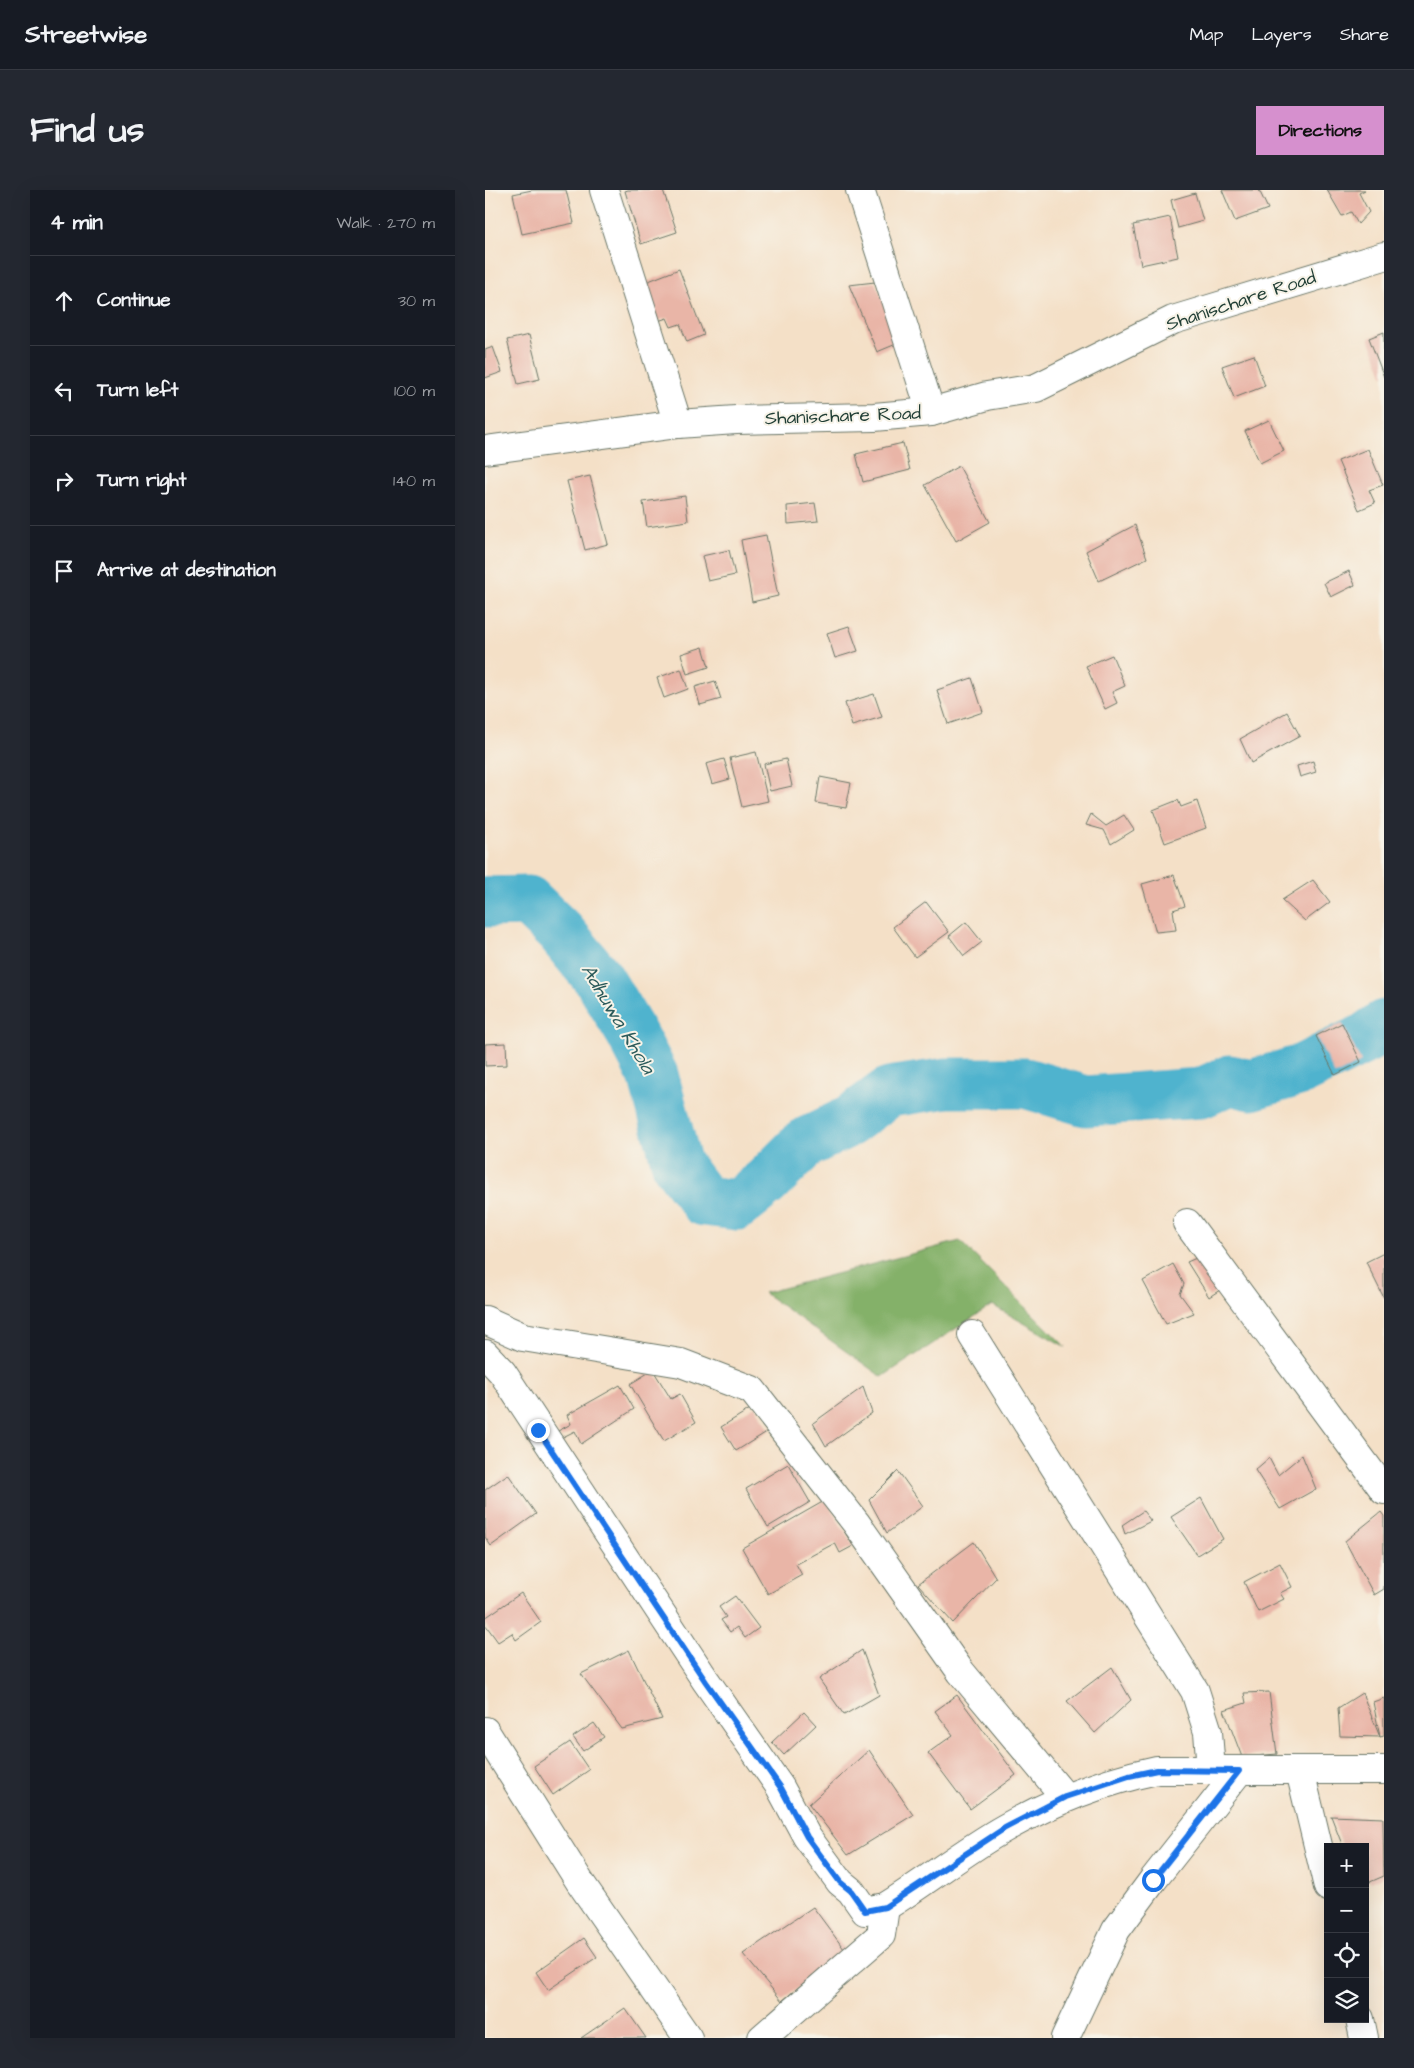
<!DOCTYPE html>
<html lang="en">
<head>
<meta charset="utf-8">
<style>
  :root { --surface:#171b24; --page:#242831; --text:#f1f3f6; --muted:#9ea1a6; --line:#363941; --accent:#d690ce }
  body { margin:0; font-family:"Architects Daughter",sans-serif; background:var(--page); color:var(--text) }
  .controls { position:absolute; right:15px; bottom:15px; display:grid; overflow:hidden; border-radius:0px; box-shadow:0 5px 20px #0002 }
  .controls button { width:45px; height:45px; display:grid; place-items:center; padding:0; border:0; border-bottom:1px solid var(--line); background:var(--surface); color:var(--text); font:25px sans-serif }
  .stop { position:absolute; width:15px; height:15px; margin:-11px; border:4px solid #1a73e8; border-radius:50%; background:#fff }
  .stop.end { background:#1a73e8; border-color:#fff; box-shadow:0 1px 5px #0008 }
  .list { margin:0; padding:0; list-style:none }
  h2 { display:flex; justify-content:space-between; align-items:center; height:65px; margin:0; padding:0 20px; font-size:21px }
  h2 small { font-size:16px; font-weight:400; color:var(--muted) }
  .list li { display:grid; grid-template-columns:32px 1fr auto; gap:15px; align-items:center; box-sizing:border-box; height:90px; padding:0 20px; border-top:1px solid var(--line) }
  .list b { display:block; font-size:19px; white-space:nowrap }
  .list em { font-size:16px; font-style:normal; color:var(--muted) }
  .icon { flex:none; width:28px; height:28px; fill:none; stroke:currentColor; stroke-width:2; stroke-linecap:round; stroke-linejoin:round }
  .map { position:relative; flex:none; width:899px; height:1848px; overflow:hidden; border-radius:0px }
  header { display:flex; align-items:center; gap:30px; box-sizing:border-box; height:70px; padding:0 25px; background:var(--surface); border-bottom:1px solid var(--line) }
  header strong { font-size:24px }
  nav { display:flex; gap:28px; margin-inline-start:auto; font-size:18px }
  .intro { display:flex; align-items:center; justify-content:space-between; box-sizing:border-box; height:120px; padding:0 30px }
  h1 { margin:0; font-size:35px }
  .button { padding:12px 22px; border-radius:0px; background:var(--accent); color:#111; font-size:18px; font-weight:700 }
  main { display:flex; gap:30px; padding:0 30px }
  aside { flex:1; background:var(--surface); border-radius:0px; box-shadow:0 5px 20px #0002 }
  .map>svg:first-child { display:block }
  .forest { fill:#84b169; stroke:#52774e }
  .lines { fill:none; stroke-linecap:round; stroke-linejoin:round }
  .river { stroke:#4fb3ce; stroke-width:51 }
  .building { fill:#e9b5a7 }
  .minor-casing { stroke:#6a7667; stroke-width:30 }
  .minor { stroke:#fff; stroke-width:28 }
  .route { stroke:#1a73e8; stroke-width:6 }
  .labels { text-anchor:middle; dominant-baseline:central; stroke-width:4; stroke-linejoin:round; paint-order:stroke }
  .street-label { font-size:19px; fill:#1f3d34; stroke:#f7f3e8 }
  .water-label { font-size:20px; font-style:italic; fill:#2b5a5a; stroke:#f7f3e8 }
</style>
</head>
<body>
<header>
<strong>Streetwise</strong>
<nav><a>Map</a><a>Layers</a><a>Share</a></nav>
</header>
<div class="intro"><h1>Find us</h1><a class="button">Directions</a></div>
<main>
<aside>
<h2>4 min<small>Walk · 270 m</small></h2>
<ul class="list">
<li><svg class="icon" aria-label="ahead" viewBox="0 0 24 24"><path d="M12 20V5M6 11l6-6 6 6"/></svg><div><b>Continue</b></div><em>30 m</em></li>
<li><svg class="icon" aria-label="left" viewBox="0 0 24 24"><path d="M17 20v-9H6M10 6l-5 5 5 5"/></svg><div><b>Turn left</b></div><em>100 m</em></li>
<li><svg class="icon" aria-label="right" viewBox="0 0 24 24"><path d="M7 20v-9h11M14 6l5 5-5 5"/></svg><div><b>Turn right</b></div><em>140 m</em></li>
<li><svg class="icon" aria-label="arrive" viewBox="0 0 24 24"><path d="M6 21V4h12l-3 4 3 4H6"/></svg><div><b>Arrive at destination</b></div></li>
</ul>
</aside>
<div class="map">
<svg width="899" height="1848" viewBox="0 0 899 1848">
  <rect width="100%" height="100%" fill="#f7f3e8"/>
  <filter id="ink" filterUnits="userSpaceOnUse"><feTurbulence type="fractalNoise" baseFrequency=".02" numOctaves="2"/><feDisplacementMap in="SourceGraphic" scale="10" xChannelSelector="R" yChannelSelector="G"/><feConvolveMatrix kernelMatrix="1 2 1 2 8 2 1 2 1" color-interpolation-filters="sRGB"/></filter>
  <filter id="wash" filterUnits="userSpaceOnUse"><feTurbulence type="fractalNoise" baseFrequency=".0096" numOctaves="4" result="noise"/><feDisplacementMap in="SourceGraphic" scale="20" xChannelSelector="R" yChannelSelector="G"/><feGaussianBlur stdDeviation="1.12" result="paint"/><feColorMatrix in="noise" values="0 0 0 0 0 0 0 0 0 0 0 0 0 0 0 0 0 1.4 0 .05"/><feComposite in="paint" operator="in"/></filter>
  <g filter="url(#wash)">
    <rect width="100%" height="100%" fill="#f4e0c7"/>
    <path class="forest" d="M 475,1051 L 581,1157 L 507,1115 L 397,1187 L 279,1103 Z"/>
    <g class="lines">
      <path class="river" d="M 0,712 L 43,711 L 75,742 L 113,788 L 145,841 L 168,885 L 192,975 L 219,1011 L 252,1015 L 281,992 L 320,953 L 363,932 L 404,902 L 462,893 L 540,893 L 601,911 L 716,903 L 745,890 L 766,895 L 816,880 L 881,848 L 899,835"/>
    </g>
    <g id="blocks">
      <g class="building">
        <path d="M 47,0 L 81,0 L 89,33 L 37,44 L 28,4 Z"/>
        <path d="M 143,0 L 178,0 L 192,42 L 156,54 L 140,1 Z"/>
        <path d="M 737,0 L 774,0 L 783,19 L 750,31 Z"/>
        <path d="M 842,0 L 880,0 L 874,3 L 884,22 L 873,34 L 866,22 L 857,26 Z"/>
        <path d="M 710,3 L 718,31 L 693,38 L 686,10 Z"/>
        <path d="M 685,27 L 693,67 L 656,75 L 648,35 Z"/>
        <path d="M 194,79 L 219,145 L 202,152 L 195,134 L 186,137 L 182,128 L 170,132 L 156,94 Z"/>
        <path d="M 390,92 L 416,152 L 392,162 L 364,95 Z"/>
        <path d="M 899,142 L 899,187 L 884,148 Z"/>
        <path d="M 44,145 L 55,189 L 33,194 L 22,150 Z"/>
        <path d="M 8,157 L 17,182 L 0,188 L 0,160 Z"/>
        <path d="M 769,165 L 780,196 L 749,208 L 737,176 Z"/>
        <path d="M 784,230 L 799,261 L 775,273 L 760,241 Z"/>
        <path d="M 418,253 L 425,280 L 378,292 L 371,264 Z"/>
        <path d="M 883,259 L 898,295 L 884,300 L 890,313 L 874,320 L 853,271 Z"/>
        <path d="M 474,276 L 505,332 L 471,351 L 440,295 Z"/>
        <path d="M 105,286 L 123,354 L 100,360 L 82,291 Z"/>
        <path d="M 200,306 L 203,331 L 162,337 L 158,312 Z"/>
        <path d="M 330,313 L 333,331 L 303,334 L 302,316 Z"/>
        <path d="M 650,335 L 662,368 L 614,391 L 601,361 Z"/>
        <path d="M 281,345 L 293,406 L 267,412 L 256,350 Z"/>
        <path d="M 244,360 L 250,385 L 223,391 L 217,366 Z"/>
        <path d="M 864,381 L 870,395 L 846,407 L 839,393 Z"/>
        <path d="M 364,436 L 373,461 L 350,468 L 342,443 Z"/>
        <path d="M 218,457 L 224,477 L 202,484 L 196,464 Z"/>
        <path d="M 627,465 L 640,496 L 627,502 L 632,513 L 620,519 L 601,476 Z"/>
        <path d="M 196,479 L 203,499 L 179,508 L 172,488 Z"/>
        <path d="M 487,488 L 498,522 L 463,534 L 452,500 Z"/>
        <path d="M 230,491 L 236,509 L 215,515 L 210,497 Z"/>
        <path d="M 389,504 L 397,527 L 367,536 L 360,513 Z"/>
        <path d="M 802,522 L 815,546 L 766,573 L 755,549 Z"/>
        <path d="M 271,562 L 283,611 L 257,617 L 245,568 Z"/>
        <path d="M 239,569 L 245,589 L 227,594 L 221,574 Z"/>
        <path d="M 301,569 L 307,596 L 285,601 L 279,574 Z"/>
        <path d="M 828,571 L 831,582 L 815,587 L 812,576 Z"/>
        <path d="M 335,587 L 366,593 L 361,618 L 331,613 Z"/>
        <path d="M 693,610 L 696,617 L 712,611 L 721,638 L 680,653 L 668,620 Z"/>
        <path d="M 606,624 L 621,636 L 639,625 L 649,640 L 626,654 L 619,640 L 601,635 Z"/>
        <path d="M 689,685 L 700,716 L 688,720 L 691,740 L 671,742 L 657,694 Z"/>
        <path d="M 828,690 L 845,712 L 820,731 L 797,710 Z"/>
        <path d="M 441,712 L 464,742 L 430,767 L 408,737 Z"/>
        <path d="M 481,732 L 497,752 L 479,766 L 464,746 Z"/>
        <path d="M 857,833 L 876,872 L 850,885 L 831,846 Z"/>
        <path d="M 21,853 L 22,875 L 0,876 L 0,854 Z"/>
        <path d="M 723,1063 L 746,1093 L 724,1107 L 702,1072 Z"/>
        <path d="M 899,1063 L 899,1108 L 881,1072 Z"/>
        <path d="M 688,1074 L 699,1094 L 695,1104 L 709,1123 L 681,1134 L 658,1091 Z"/>
        <path d="M 168,1180 L 186,1209 L 195,1204 L 211,1232 L 179,1251 L 145,1194 Z"/>
        <path d="M 135,1195 L 149,1219 L 96,1254 L 90,1241 L 76,1248 L 73,1241 L 86,1234 L 82,1225 Z"/>
        <path d="M 378,1197 L 387,1223 L 341,1256 L 328,1233 Z"/>
        <path d="M 270,1216 L 285,1240 L 251,1261 L 236,1237 Z"/>
        <path d="M 817,1265 L 831,1299 L 795,1319 L 770,1280 L 784,1268 L 793,1285 Z"/>
        <path d="M 303,1274 L 325,1312 L 283,1337 L 261,1299 Z"/>
        <path d="M 413,1281 L 438,1316 L 402,1343 L 384,1310 Z"/>
        <path d="M 23,1284 L 51,1324 L 6,1356 L 0,1347 L 0,1300 Z"/>
        <path d="M 716,1308 L 738,1349 L 712,1365 L 686,1327 Z"/>
        <path d="M 341,1310 L 368,1356 L 355,1363 L 350,1353 L 311,1374 L 317,1385 L 283,1404 L 257,1358 Z"/>
        <path d="M 658,1321 L 666,1331 L 640,1344 L 637,1335 Z"/>
        <path d="M 896,1322 L 899,1326 L 899,1399 L 889,1405 L 860,1351 Z"/>
        <path d="M 489,1352 L 511,1388 L 468,1433 L 433,1394 Z"/>
        <path d="M 795,1373 L 807,1397 L 795,1403 L 799,1409 L 773,1422 L 759,1392 Z"/>
        <path d="M 36,1403 L 56,1432 L 31,1450 L 27,1443 L 13,1452 L 0,1434 L 0,1428 Z"/>
        <path d="M 250,1406 L 274,1438 L 260,1448 L 252,1437 L 245,1442 L 236,1430 L 241,1427 L 234,1417 Z"/>
        <path d="M 144,1460 L 177,1529 L 137,1539 L 96,1484 Z"/>
        <path d="M 377,1460 L 394,1505 L 359,1525 L 334,1489 Z"/>
        <path d="M 627,1477 L 646,1510 L 610,1543 L 582,1511 Z"/>
        <path d="M 784,1502 L 792,1564 L 757,1567 L 739,1520 L 761,1513 L 759,1503 Z"/>
        <path d="M 877,1503 L 895,1547 L 888,1512 L 899,1508 L 899,1546 L 895,1547 L 855,1546 L 853,1518 Z"/>
        <path d="M 472,1505 L 531,1585 L 485,1619 L 443,1563 L 468,1545 L 450,1521 Z"/>
        <path d="M 319,1522 L 331,1535 L 299,1565 L 287,1552 Z"/>
        <path d="M 109,1533 L 119,1547 L 98,1561 L 88,1547 Z"/>
        <path d="M 85,1552 L 104,1580 L 68,1605 L 49,1576 Z"/>
        <path d="M 384,1560 L 428,1625 L 363,1665 L 324,1614 Z"/>
        <path d="M 846,1626 L 898,1628 L 899,1686 L 885,1692 L 880,1687 L 880,1657 L 858,1657 Z"/>
        <path d="M 328,1717 L 359,1759 L 297,1811 L 258,1764 Z"/>
        <path d="M 99,1748 L 112,1767 L 63,1800 L 51,1782 Z"/>
        <path d="M 140,1818 L 161,1848 L 96,1848 Z"/>
      </g>
    </g>
  </g>
  <g filter="url(#ink)">
    <use href="#blocks" fill-opacity="0" stroke="#6a7667" stroke-width="1"/>
    <g class="lines">
      <defs>
        <g id="minor">
          <path d="M 119,0 L 193,234"/>
          <path d="M 375,0 L 446,222"/>
          <path d="M 0,260 L 193,234 L 251,230 L 389,227 L 446,222 L 502,206 L 551,198 L 688,130 L 899,66"/>
          <path d="M 702,1033 L 899,1300"/>
          <path d="M 0,1130 L 38,1147 L 196,1173 L 267,1200 L 371,1333 L 476,1482 L 580,1607"/>
          <path d="M 487,1145 L 710,1501 L 723,1542 L 726,1580"/>
          <path d="M 0,1164 L 17,1182 L 221,1491 L 295,1597 L 322,1647 L 355,1692 L 366,1701 L 380,1721 L 400,1717 C 441,1692 479,1661 520,1638 C 568,1611 619,1591 672,1580 L 899,1580"/>
          <path d="M 0,1541 L 95,1692 L 203,1848"/>
          <path d="M 815,1581 L 843,1697"/>
          <path d="M 875,1829 L 879,1848"/>
          <path d="M 277,1848 L 396,1745 L 400,1717"/>
          <path d="M 580,1848 L 631,1740 L 668,1690 L 754,1581"/>
        </g>
      </defs>
      <use href="#minor" class="minor-casing"/>
      <use href="#minor" class="minor"/>
    </g>
  </g>
  <g class="lines" filter="url(#ink)">
    <path class="route" d="M 53,1240 L 221,1492 L 296,1598 L 322,1647 L 355,1692 L 366,1701 L 380,1721 L 400,1717 L 520,1638 L 580,1607 L 644,1586 L 672,1580 L 754,1581 L 668,1690"/>
  </g>
  <g class="labels">
    <g class="street-label">
      <text transform="translate(756 111) rotate(-18)">Shanischare Road</text>
      <text transform="translate(358 226) rotate(-2)">Shanischare Road</text>
    </g>
    <g class="water-label">
      <text transform="translate(133 829) rotate(59)">Adhuwa Khola</text>
    </g>
  </g>
</svg>
<div class="controls">
<button>+</button>
<button>−</button>
<button><svg class="icon" aria-label="locate" viewBox="0 0 24 24"><circle cx="12" cy="12" r="6"/><path d="M12 2v4M12 18v4M2 12h4M18 12h4"/></svg></button>
<button><svg class="icon" aria-label="layers" viewBox="0 0 24 24"><path d="M12 4l9 5-9 5-9-5zM3 14l9 5 9-5"/></svg></button>
</div>
<div class="stop" style="left:668px;top:1690px"></div>
<div class="stop end" style="left:53px;top:1240px"></div>
</div>
</main>
</body>
</html>
